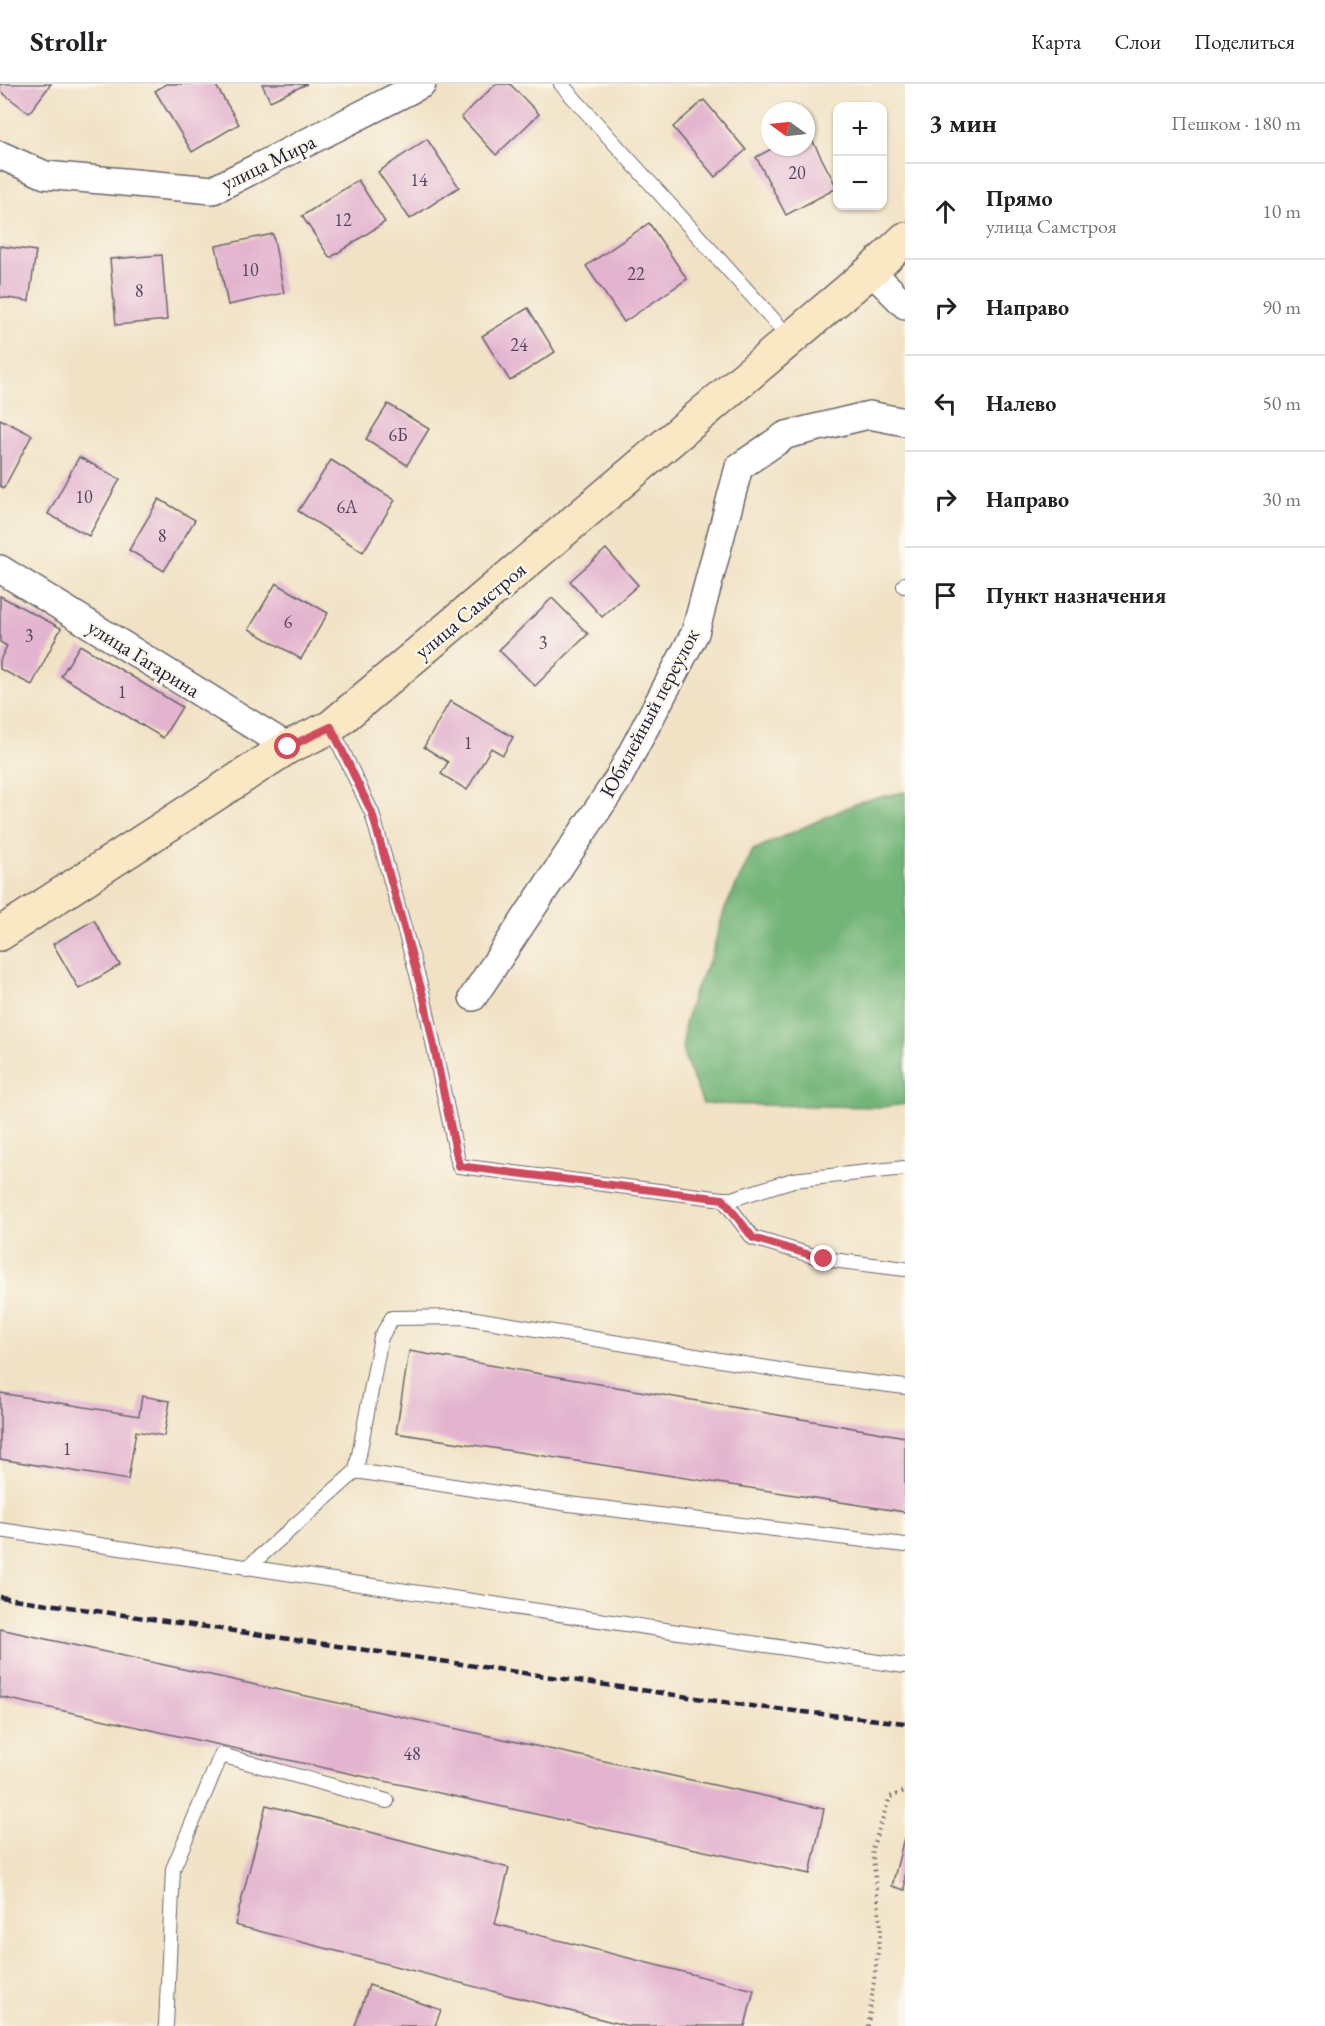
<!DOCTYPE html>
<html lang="ru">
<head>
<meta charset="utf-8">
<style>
  :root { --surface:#fff; --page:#f2f2f2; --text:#202124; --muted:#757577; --line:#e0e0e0 }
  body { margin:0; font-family:"EB Garamond",serif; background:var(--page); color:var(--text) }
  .controls { position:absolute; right:18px; top:18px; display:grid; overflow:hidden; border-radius:12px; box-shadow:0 2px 4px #0004 }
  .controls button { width:54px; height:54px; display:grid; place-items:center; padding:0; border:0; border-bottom:2px solid var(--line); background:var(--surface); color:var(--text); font:30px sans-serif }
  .compass { position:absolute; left:761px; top:18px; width:54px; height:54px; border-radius:50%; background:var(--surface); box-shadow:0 2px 4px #0004; rotate:285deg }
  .stop { position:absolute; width:18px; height:18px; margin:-14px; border:4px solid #d1495b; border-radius:50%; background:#fff }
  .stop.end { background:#d1495b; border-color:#fff; box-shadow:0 2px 6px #0008 }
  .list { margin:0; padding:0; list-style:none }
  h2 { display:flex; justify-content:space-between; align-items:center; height:78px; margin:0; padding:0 24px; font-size:26px }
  h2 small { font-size:20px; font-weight:400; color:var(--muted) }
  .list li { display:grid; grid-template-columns:39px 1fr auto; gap:18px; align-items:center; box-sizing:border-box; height:96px; padding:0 24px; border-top:2px solid var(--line) }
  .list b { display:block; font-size:22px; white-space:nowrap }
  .list p { margin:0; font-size:20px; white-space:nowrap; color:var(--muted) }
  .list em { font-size:20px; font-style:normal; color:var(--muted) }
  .icon { flex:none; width:33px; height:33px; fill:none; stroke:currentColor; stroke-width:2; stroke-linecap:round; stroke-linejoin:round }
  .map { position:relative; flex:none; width:905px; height:1942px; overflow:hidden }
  header { display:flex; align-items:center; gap:36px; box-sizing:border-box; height:84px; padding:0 30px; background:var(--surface); border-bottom:2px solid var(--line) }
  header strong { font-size:28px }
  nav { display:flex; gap:33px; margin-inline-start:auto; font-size:21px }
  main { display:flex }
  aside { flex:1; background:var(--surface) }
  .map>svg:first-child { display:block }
  .forest { fill:#73b578; stroke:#4a6c5a; stroke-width:1.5 }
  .building { fill:#e3b4cf }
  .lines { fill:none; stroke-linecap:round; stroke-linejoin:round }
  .lane-casing { stroke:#6a656b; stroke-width:16 }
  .street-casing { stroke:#6a656b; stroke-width:30 }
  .secondary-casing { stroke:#6a656b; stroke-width:36 }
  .path { stroke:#6a656b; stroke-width:4; stroke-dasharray:1.5 4.5; stroke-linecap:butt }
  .lane { stroke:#fff; stroke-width:14 }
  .street { stroke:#fff; stroke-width:27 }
  .secondary { stroke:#fae7c3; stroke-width:33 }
  .rail { stroke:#22223b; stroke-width:4.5; stroke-dasharray:9 4.5; stroke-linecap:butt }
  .route { stroke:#d1495b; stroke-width:8 }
  .labels { text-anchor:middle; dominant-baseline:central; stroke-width:5; stroke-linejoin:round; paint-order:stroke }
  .number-label { font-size:18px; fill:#524660 }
  .street-label { font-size:21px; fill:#22223b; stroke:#fbf7ec }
</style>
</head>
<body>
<header>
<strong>Strollr</strong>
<nav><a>Карта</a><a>Слои</a><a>Поделиться</a></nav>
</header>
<main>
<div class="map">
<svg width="905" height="1942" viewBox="0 0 905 1942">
  <rect width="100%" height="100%" fill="#fbf7ec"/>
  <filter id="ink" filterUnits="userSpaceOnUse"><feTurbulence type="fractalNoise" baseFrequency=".0167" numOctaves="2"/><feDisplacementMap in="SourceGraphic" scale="12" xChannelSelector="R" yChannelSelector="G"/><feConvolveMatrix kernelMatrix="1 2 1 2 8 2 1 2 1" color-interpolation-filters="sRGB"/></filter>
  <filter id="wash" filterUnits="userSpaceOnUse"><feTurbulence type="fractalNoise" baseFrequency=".008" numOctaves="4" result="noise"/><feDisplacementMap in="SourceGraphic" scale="24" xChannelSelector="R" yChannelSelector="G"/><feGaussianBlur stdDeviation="1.35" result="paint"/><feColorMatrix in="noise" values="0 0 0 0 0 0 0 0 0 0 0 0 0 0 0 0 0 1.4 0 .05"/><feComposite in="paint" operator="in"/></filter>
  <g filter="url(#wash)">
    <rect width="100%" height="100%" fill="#f1e2c5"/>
    <path class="forest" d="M 905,708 L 905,1020 L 882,1023 L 703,1020 L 683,969 L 684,944 L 693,910 L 711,873 L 724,827 L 753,766 L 862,717 Z"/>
    <g id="blocks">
      <g class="building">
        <path d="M 0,0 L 51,0 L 29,29 L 0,7 Z"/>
        <path d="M 166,0 L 215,0 L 239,40 L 192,68 L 155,7 Z"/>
        <path d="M 262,0 L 307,0 L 270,17 Z"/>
        <path d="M 496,0 L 510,0 L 539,30 L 496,71 L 461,33 Z"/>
        <path d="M 704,16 L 746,66 L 715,93 L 673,43 Z"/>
        <path d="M 806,44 L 837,104 L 786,131 L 756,73 L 775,63 L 806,63 Z"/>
        <path d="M 427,55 L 459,103 L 410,135 L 378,88 Z"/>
        <path d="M 358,96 L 385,138 L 330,174 L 302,132 Z"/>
        <path d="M 649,139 L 687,195 L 624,238 L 586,182 Z"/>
        <path d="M 273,150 L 284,209 L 228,221 L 216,162 Z"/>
        <path d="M 0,162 L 36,167 L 29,217 L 0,213 Z"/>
        <path d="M 162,171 L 167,236 L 116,241 L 110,175 Z"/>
        <path d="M 528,224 L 555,268 L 510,297 L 482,252 Z"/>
        <path d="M 388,320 L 429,345 L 407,381 L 366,355 Z"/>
        <path d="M 0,335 L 32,351 L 4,404 L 0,402 Z"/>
        <path d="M 79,373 L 120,395 L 89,452 L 48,430 Z"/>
        <path d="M 331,376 L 395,416 L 363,468 L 298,427 Z"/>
        <path d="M 159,415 L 195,436 L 164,487 L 129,466 Z"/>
        <path d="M 606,465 L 638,501 L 602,533 L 570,497 Z"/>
        <path d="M 276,499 L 328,529 L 301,575 L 249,545 Z"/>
        <path d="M 0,512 L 61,544 L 32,601 L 0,585 L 0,576 L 7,562 L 0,558 Z"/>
        <path d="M 552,514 L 588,550 L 535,602 L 499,566 Z"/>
        <path d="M 80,561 L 182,623 L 163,654 L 61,592 Z"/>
        <path d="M 450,617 L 513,653 L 503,671 L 491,664 L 467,706 L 441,690 L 448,678 L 424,663 Z"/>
        <path d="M 94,836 L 120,881 L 79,905 L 53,860 Z"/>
        <path d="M 409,1267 L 905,1353 L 905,1428 L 396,1349 Z"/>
        <path d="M 0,1309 L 139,1332 L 142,1312 L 170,1317 L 164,1352 L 136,1347 L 128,1396 L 0,1375 Z"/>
        <path d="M 0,1545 L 824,1725 L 810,1790 L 0,1613 Z"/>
        <path d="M 266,1721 L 509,1784 L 495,1840 L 754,1906 L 745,1942 L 628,1942 L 235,1841 Z"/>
        <path d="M 904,1754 L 905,1754 L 905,1806 L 892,1802 Z"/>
        <path d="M 369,1901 L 441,1926 L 435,1942 L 355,1942 Z"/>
      </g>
    </g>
  </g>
  <g filter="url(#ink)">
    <use href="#blocks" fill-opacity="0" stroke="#6a656b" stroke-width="1.5"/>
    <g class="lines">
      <defs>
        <g id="lane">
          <path d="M 561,0 L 790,254"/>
          <path d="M 904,502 L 905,500"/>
          <path d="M 331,643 L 372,729 L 424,915 L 459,1082 L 723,1115 L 732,1115 L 793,1096 L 905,1084"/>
          <path d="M 723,1115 L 753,1154 L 824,1175 L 905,1185"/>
          <path d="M 356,1387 L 569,1420 L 905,1461"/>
          <path d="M 0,1446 L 905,1582"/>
          <path d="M 247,1484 L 356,1387 L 381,1253 L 392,1234 L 464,1233 L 803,1290 L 905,1303"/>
          <path d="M 166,1942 L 173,1785 L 221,1671 L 387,1717"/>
        </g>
        <g id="street">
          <path d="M 0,71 L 45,91 L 213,106 L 422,0"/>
          <path d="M 871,187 L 905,221"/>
          <path d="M 0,485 L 288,663"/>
          <path d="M 473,913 L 618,695 L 695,549 L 739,383 L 786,351 L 869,331 L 905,338"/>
        </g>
        <path id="secondary" d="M 0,850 L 288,663 L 331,643 L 871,187 L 905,155"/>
      </defs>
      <use href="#lane" class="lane-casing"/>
      <use href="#street" class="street-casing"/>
      <use href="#secondary" class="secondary-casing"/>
      <path class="path" d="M 868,1942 L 881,1844 L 872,1765 L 890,1713 L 905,1707"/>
      <use href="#lane" class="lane"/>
      <use href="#street" class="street"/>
      <use href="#secondary" class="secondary"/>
      <path class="rail" d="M 0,1513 L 758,1623 L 905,1639"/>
    </g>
  </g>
  <g class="lines" filter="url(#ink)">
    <path class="route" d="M 288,663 L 331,643 L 372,729 L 424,915 L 459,1082 L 723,1115 L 753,1154 L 824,1175"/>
  </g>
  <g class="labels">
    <g class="number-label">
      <text x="797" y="88">20</text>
      <text x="419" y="95">14</text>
      <text x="343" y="135">12</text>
      <text x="250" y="185">10</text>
      <text x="636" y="189">22</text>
      <text x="139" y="206">8</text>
      <text x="519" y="260">24</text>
      <text x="398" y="350">6Б</text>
      <text x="84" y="412">10</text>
      <text x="347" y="422">6А</text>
      <text x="162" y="451">8</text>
      <text x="288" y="537">6</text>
      <text x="29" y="551">3</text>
      <text x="543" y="558">3</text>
      <text x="122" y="607">1</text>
      <text x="468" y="658">1</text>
      <text x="67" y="1364">1</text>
      <text x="412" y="1669">48</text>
    </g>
    <g class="street-label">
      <text transform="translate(268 78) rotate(-26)">улица Мира</text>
      <text transform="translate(470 526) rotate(-40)">улица Самстроя</text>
      <text transform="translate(144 574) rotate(32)">улица Гагарина</text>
      <text transform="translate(649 629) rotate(-62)">Юбилейный переулок</text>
    </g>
  </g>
</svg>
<div class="controls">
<button>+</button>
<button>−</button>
</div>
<svg class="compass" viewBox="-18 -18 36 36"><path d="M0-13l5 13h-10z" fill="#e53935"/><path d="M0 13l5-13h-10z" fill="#757577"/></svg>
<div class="stop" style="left:288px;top:663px"></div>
<div class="stop end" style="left:824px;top:1175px"></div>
</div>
<aside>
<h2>3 мин<small>Пешком · 180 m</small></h2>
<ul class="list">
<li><svg class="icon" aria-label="ahead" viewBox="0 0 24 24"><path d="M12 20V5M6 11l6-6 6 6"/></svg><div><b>Прямо</b><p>улица Самстроя</p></div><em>10 m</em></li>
<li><svg class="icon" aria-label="right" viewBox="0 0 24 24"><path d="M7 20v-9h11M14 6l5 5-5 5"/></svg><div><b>Направо</b></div><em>90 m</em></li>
<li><svg class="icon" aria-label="left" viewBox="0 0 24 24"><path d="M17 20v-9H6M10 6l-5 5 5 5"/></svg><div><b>Налево</b></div><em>50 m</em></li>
<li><svg class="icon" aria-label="right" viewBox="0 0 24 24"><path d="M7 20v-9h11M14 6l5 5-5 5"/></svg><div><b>Направо</b></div><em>30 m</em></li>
<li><svg class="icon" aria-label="arrive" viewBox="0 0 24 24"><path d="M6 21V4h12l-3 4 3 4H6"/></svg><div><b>Пункт назначения</b></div></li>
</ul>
</aside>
</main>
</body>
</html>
